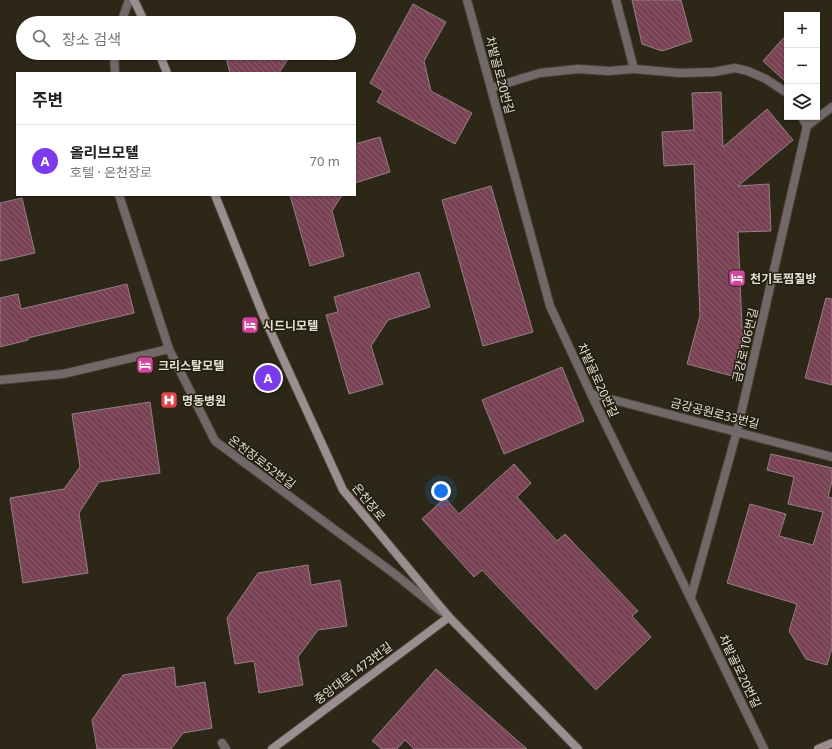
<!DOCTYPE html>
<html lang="ko">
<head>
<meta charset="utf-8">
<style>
  :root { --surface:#fff; --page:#f6f6f6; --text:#222; --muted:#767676; --line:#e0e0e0; --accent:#7c3aed }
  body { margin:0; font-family:"Noto Sans","Noto Sans KR",sans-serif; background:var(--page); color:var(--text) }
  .controls { position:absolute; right:12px; top:12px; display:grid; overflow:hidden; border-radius:0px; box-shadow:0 1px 3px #0004 }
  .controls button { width:36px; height:36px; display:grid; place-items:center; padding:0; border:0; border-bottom:1px solid var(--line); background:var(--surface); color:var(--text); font:20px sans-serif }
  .you { position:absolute; left:441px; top:491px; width:14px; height:14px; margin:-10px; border:3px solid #fff; border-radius:50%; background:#1a73e8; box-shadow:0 0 0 6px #1a73e833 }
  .badge { display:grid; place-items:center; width:26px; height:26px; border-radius:50%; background:var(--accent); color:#fff; font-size:13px; font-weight:700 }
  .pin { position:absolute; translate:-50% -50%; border:2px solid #fff; box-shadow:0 1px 4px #0006 }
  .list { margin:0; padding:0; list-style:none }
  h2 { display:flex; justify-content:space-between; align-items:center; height:52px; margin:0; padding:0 16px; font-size:17px }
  h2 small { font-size:13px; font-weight:400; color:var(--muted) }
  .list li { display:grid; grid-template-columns:26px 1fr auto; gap:12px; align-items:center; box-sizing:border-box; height:72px; padding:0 16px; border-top:1px solid var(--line) }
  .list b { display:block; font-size:15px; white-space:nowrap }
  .list p { margin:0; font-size:13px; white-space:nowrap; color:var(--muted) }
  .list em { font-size:13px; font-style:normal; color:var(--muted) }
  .icon { flex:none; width:22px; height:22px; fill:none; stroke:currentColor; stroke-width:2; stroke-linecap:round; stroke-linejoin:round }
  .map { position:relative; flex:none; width:832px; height:749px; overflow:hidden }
  .search { position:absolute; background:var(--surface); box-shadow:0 1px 3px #0004; left:16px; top:16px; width:340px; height:44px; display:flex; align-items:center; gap:10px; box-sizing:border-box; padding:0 14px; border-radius:22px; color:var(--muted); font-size:15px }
  .panel { position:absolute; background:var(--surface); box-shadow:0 1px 3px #0004; left:16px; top:72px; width:340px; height:124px; border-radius:0px }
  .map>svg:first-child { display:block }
  .building { fill:url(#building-back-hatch); stroke:#957f85 }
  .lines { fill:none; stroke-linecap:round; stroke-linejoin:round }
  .lane-casing { stroke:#494536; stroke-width:10 }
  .street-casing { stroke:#494536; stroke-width:10 }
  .secondary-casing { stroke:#494536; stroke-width:10 }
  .lane { stroke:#72686a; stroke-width:8 }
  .street { stroke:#72686a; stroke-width:8 }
  .secondary { stroke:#9c8d90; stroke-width:8 }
  .labels { text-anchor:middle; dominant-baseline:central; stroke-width:3; stroke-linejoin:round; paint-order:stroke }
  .street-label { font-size:12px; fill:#e3e1d6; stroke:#221e0e }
  .poi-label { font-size:12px; font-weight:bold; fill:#e3e1d6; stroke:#221e0e; text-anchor:start }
</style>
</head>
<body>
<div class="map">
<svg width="832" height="749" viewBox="0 0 832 749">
  <defs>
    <pattern id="building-back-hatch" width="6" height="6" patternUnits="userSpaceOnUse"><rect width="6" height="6" fill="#794355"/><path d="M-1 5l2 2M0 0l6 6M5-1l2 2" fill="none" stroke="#8c5e6d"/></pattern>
  </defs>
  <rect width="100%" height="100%" fill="#2c2717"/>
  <g class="building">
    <path d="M 632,0 L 681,0 L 692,41 L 662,51 L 642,44 Z"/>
    <path d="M 413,4 L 446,22 L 424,61 L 431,91 L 472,113 L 455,144 L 377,102 L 383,91 L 370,83 Z"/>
    <path d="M 787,34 L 787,83 L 763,61 Z"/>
    <path d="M 230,53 L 309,53 L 288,59 L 279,73 L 230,73 L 225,54 Z"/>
    <path d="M 721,92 L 723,147 L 767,109 L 793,140 L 738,186 L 769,184 L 771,231 L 738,232 L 742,327 L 749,328 L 736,377 L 687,364 L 700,316 L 694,164 L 664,166 L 662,132 L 694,130 L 692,93 Z"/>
    <path d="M 380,137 L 390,172 L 355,183 L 355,144 Z"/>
    <path d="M 491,186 L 533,332 L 483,346 L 442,200 Z"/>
    <path d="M 290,195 L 342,195 L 332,211 L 344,256 L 310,266 Z"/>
    <path d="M 22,198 L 35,253 L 0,261 L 0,203 Z"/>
    <path d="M 419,272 L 430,307 L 388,320 L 371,346 L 383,384 L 349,394 L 326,315 L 338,312 L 334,297 Z"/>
    <path d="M 127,284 L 134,313 L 28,338 L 28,340 L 0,347 L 0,298 L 18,294 L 21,309 Z"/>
    <path d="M 826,298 L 832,299 L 832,385 L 805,378 Z"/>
    <path d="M 562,367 L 584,421 L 504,454 L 482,400 Z"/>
    <path d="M 150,402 L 160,473 L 99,482 L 79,513 L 88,573 L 23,583 L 10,498 L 64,489 L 80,467 L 72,414 Z"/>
    <path d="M 771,454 L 832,468 L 832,481 L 828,497 L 832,498 L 832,648 L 827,665 L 806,659 L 789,631 L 797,604 L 727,583 L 750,504 L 786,514 L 779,536 L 813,545 L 823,512 L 788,504 L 794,477 L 767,470 Z"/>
    <path d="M 514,464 L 531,483 L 517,497 L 557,541 L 565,534 L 638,611 L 632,616 L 651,637 L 596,690 L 482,570 L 474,577 L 422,519 L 445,498 L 459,514 Z"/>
    <path d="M 308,565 L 311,585 L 340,580 L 347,626 L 318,630 L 298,657 L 303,685 L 259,693 L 254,661 L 235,664 L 227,618 L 258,573 Z"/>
    <path d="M 174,667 L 176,687 L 205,682 L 212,728 L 183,733 L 171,749 L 97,749 L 92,720 L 123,675 Z"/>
    <path d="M 436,669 L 527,749 L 414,749 L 405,740 L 397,749 L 382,749 L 372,741 Z"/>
  </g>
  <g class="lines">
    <defs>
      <path id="lane" d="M 222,743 L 226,749"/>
      <g id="street">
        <path d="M 467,0 L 550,306 L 591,394 L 764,749"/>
        <path d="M 616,0 L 634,69 L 680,73 L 714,72 L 735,68 L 748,71 L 766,79 L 787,93"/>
        <path d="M 121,23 L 129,0"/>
        <path d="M 114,53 L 115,73"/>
        <path d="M 491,88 L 540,73 L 578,69 L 609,71 L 634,69"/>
        <path d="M 802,117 L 807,126"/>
        <path d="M 119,195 L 169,349 L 215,441 L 396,575 L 442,612"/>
        <path d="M 0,380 L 63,374 L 169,349"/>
        <path d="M 591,394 L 832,457"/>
        <path d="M 691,597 L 737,431 L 807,126 L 832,107"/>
      </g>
      <g id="secondary">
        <path d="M 134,0 L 145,23"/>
        <path d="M 159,53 L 167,73"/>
        <path d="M 215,195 L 263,315 L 343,490 L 449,617 L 578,749"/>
        <path d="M 272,749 L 449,617"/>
        <path d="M 818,749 L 832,743"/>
      </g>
    </defs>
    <use href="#lane" class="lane-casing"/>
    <use href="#street" class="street-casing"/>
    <use href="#secondary" class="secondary-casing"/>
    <use href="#lane" class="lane"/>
    <use href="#street" class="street"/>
    <use href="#secondary" class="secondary"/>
  </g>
  <defs>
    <symbol id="hotel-square" viewBox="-11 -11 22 22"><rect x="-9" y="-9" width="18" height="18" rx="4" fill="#d1479c" stroke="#221e0e"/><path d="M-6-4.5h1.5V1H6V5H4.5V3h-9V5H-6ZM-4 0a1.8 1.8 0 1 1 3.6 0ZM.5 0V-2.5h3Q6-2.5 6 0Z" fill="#fff"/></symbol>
    <symbol id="hospital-square" viewBox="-11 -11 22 22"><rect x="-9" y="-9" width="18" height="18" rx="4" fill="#e0444e" stroke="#221e0e"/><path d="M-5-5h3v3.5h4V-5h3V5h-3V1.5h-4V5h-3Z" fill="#fff"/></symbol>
  </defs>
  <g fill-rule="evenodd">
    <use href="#hotel-square" x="727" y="268" width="20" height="20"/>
    <use href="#hotel-square" x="240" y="315" width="20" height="20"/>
    <use href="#hotel-square" x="135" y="355" width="20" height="20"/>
    <use href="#hospital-square" x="159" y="390" width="20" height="20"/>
  </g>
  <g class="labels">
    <g class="street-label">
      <text transform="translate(500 75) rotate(75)">차밭골로20번길</text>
      <text transform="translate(745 345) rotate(-77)">금강로106번길</text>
      <text transform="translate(598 380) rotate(65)">차밭골로20번길</text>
      <text transform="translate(715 413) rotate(14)">금강공원로33번길</text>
      <text transform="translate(262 462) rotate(37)">온천장로52번길</text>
      <text transform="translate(369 502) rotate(51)">온천장로</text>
      <text transform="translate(740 671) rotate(64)">차밭골로20번길</text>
      <text transform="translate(353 673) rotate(-37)">중앙대로1473번길</text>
    </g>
    <g class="poi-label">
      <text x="750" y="278">천기토찜질방</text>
      <text x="263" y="325">시드니모텔</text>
      <text x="158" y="365">크리스탈모텔</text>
      <text x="182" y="400">명동병원</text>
    </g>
  </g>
</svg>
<div class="controls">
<button>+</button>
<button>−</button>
<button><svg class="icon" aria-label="layers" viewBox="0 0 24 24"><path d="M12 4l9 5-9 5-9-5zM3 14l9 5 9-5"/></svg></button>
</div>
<div class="you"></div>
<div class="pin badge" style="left:268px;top:378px">A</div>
<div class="search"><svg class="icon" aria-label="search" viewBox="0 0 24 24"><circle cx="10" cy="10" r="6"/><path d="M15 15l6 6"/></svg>장소 검색</div>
<section class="panel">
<h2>주변<small></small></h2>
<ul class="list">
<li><span class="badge">A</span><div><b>올리브모텔</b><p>호텔 · 온천장로</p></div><em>70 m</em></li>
</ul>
</section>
</div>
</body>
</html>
